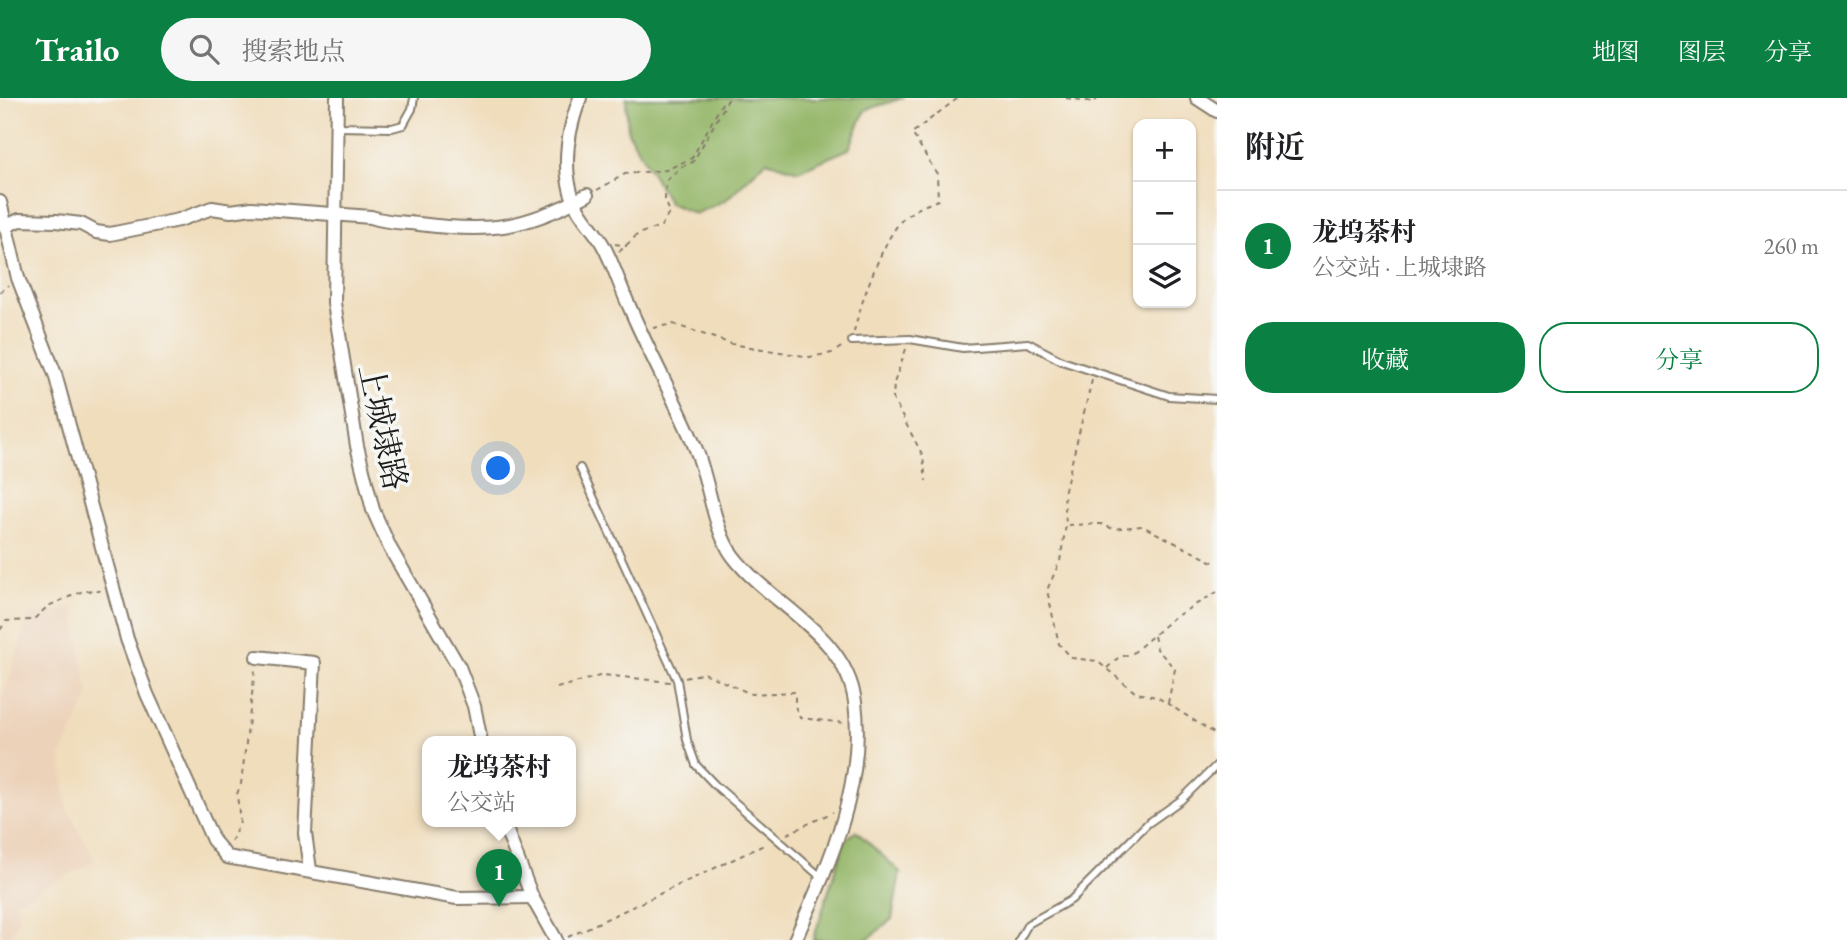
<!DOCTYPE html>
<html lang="zh">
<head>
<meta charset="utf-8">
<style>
  :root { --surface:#fff; --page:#f6f6f6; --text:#202124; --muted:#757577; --line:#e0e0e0; --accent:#0b8043 }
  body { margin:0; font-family:"EB Garamond","Noto Serif SC",serif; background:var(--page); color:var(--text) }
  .controls { position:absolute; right:21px; top:21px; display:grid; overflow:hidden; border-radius:14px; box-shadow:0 2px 5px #0004 }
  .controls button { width:63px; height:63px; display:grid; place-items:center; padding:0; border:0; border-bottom:2px solid var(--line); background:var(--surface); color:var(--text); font:35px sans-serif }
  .you { position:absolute; left:499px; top:371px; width:24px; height:24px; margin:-18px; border:5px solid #fff; border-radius:50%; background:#1a73e8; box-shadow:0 0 0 10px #1a73e833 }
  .badge { display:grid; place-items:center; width:46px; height:46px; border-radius:50%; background:var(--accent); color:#fff; font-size:23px; font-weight:700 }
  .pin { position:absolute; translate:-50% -58px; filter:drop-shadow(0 2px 4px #0008) }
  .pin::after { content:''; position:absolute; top:37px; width:24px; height:21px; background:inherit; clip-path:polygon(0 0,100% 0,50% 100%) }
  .popup { position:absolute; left:422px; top:638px; width:154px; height:91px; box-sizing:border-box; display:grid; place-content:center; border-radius:14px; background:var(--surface); filter:drop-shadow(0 2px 5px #0005); font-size:23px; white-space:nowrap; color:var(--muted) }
  .popup b { font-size:26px; color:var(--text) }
  .popup::after { content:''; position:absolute; left:50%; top:100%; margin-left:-14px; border:14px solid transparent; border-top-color:var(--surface) }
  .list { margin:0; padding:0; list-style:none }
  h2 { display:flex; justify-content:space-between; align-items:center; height:91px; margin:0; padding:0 28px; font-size:30px }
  h2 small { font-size:23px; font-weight:400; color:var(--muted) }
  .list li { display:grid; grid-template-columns:46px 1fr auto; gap:21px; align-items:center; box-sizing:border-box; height:112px; padding:0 28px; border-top:2px solid var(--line) }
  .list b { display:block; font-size:26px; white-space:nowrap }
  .list p { margin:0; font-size:23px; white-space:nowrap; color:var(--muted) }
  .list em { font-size:23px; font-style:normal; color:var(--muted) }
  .actions { display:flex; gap:14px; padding:21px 28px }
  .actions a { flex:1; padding:16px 0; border:2px solid var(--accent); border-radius:28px; text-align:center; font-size:24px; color:var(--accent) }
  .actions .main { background:var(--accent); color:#fff }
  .icon { flex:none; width:38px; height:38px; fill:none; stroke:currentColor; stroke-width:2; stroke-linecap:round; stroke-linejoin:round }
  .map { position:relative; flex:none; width:1217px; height:842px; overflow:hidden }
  header { display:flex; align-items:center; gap:42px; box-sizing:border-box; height:98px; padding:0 35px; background:var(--accent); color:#fff }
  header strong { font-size:33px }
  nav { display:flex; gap:38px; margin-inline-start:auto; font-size:24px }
  .search { width:490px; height:63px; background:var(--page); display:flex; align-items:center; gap:18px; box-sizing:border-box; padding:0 24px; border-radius:38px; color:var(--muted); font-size:26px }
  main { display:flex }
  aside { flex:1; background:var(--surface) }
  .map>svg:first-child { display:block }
  .built { fill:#ecd2b9 }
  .forest { fill:#96b76b; stroke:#596a44; stroke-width:2 }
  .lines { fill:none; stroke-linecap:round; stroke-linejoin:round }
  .service-casing { stroke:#867c6c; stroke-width:10 }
  .minor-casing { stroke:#867c6c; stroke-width:16 }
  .path { stroke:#867c6c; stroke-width:2; stroke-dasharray:5 5; stroke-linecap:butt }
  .service { stroke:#fff; stroke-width:6 }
  .minor { stroke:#fff; stroke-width:12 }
  .labels { text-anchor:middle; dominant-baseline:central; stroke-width:7; stroke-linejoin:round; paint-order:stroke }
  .street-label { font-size:32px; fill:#1c1c1c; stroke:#f6f6f2 }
</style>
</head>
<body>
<header>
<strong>Trailo</strong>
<div class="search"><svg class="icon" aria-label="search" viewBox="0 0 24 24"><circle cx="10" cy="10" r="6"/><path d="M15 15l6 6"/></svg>搜索地点</div>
<nav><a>地图</a><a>图层</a><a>分享</a></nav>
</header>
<main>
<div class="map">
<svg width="1217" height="842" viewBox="0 0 1217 842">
  <rect width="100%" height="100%" fill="#f6f6f2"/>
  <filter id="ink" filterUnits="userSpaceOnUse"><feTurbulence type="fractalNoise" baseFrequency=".0143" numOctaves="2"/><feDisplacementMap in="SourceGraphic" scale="14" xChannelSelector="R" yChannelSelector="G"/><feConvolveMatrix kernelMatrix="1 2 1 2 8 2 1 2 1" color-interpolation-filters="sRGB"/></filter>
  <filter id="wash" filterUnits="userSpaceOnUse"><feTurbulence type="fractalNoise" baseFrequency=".00686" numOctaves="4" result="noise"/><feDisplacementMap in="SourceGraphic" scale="28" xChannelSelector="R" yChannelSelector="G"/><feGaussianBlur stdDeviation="1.57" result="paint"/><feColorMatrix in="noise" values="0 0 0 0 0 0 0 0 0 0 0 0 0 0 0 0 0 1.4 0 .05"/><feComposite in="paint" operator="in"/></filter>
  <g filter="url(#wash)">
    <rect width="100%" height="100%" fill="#f0ddbc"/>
    <path class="built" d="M 73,509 L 89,599 L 61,657 L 67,712 L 96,763 L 16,803 L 19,824 L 8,841 L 0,834 L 0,608 L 29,518 Z"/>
    <g class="forest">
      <path d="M 626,0 L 903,0 L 865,12 L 849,51 L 798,73 L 766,63 L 726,102 L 695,116 L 669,105 L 628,34 Z"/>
      <path d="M 856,733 L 900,774 L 892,821 L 867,842 L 813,842 L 845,742 Z"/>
    </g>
  </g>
  <g filter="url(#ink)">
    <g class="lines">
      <defs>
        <g id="service">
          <path d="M 337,29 L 392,30 L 403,27 L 412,11 L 414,0"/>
          <path d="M 852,243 L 910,241 L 963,250 L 1028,245 L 1062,263 L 1169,298 L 1217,301"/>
          <path d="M 580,370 L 677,582 L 687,642 L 696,667 L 715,687 L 822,780"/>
          <path d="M 1019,842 L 1028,826 L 1071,802 L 1147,726 L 1181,702 L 1217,667"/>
        </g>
        <g id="minor">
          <path d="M 337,0 L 334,205 L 357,348 L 373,412 L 390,450 L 459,569 L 474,608 L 481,643"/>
          <path d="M 580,0 C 568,32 561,70 574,103 C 580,119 595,132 603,147 C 614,167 620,189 630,210 C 650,257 675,301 695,349 C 709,381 713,432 733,458 C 771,508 846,535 855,604 C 866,688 828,768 795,842"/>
          <path d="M 1197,0 L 1217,13"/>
          <path d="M 0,104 L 18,180 L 55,276 L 127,541 L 147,596 L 213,742 L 227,759 L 457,800 L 532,799"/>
          <path d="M 5,129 L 19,122 L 56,123 L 81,126 L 96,134 L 110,136 L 179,122 L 212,110 L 231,113 L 252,110 L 371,119 C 388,125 402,124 419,126 C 490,135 524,131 587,97"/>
          <path d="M 257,559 L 314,565 L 305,735 L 310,772"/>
          <path d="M 503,723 L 532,799 L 556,842"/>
        </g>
      </defs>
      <use href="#service" class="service-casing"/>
      <use href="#minor" class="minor-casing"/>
      <g class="path">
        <path d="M 1066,0 L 1095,4 L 1097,0"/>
        <path d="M 597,92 L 625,76 L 666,72 L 692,60 L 725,0"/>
        <path d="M 615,146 L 627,148"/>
        <path d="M 619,154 L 638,136 L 661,128 L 670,114 L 665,102 L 666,83 L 681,69 L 693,64 L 729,0"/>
        <path d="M 0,194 L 9,187"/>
        <path d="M 653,230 L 673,226 L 732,246 L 810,259 L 832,255 L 843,248"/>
        <path d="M 854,234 C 860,206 884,138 904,120 C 914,111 926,107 938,102 L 937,76 L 912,35 L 958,0"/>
        <path d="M 906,251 L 894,285 L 893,301 L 923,358 L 926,383"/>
        <path d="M 1092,282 L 1064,396 L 1066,427 L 1060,463 L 1047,492 L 1059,546 L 1072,560 L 1097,563 L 1136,595 L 1157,599 L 1217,637"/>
        <path d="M 1068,427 L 1101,426 L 1113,431 L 1142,428 L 1217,466"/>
        <path d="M 0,532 L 6,523 L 33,522 L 48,508 L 83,493 L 100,493"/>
        <path d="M 1154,538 L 1157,551 L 1175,571 L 1168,605"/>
        <path d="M 1107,570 L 1118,560 L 1133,555 L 1173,520 L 1217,494"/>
        <path d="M 685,580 L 704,575 L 751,596 L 795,594 L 795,608 L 800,620 L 845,625"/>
        <path d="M 557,590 L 603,577 L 670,584"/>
        <path d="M 787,736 L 833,714"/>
        <path d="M 231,744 L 240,724 L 237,696 L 241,686 L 255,572"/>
        <path d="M 568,839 L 766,746"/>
      </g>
      <use href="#service" class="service"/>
      <use href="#minor" class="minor"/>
    </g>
  </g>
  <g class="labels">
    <g class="street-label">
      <text transform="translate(383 329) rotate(78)">上城埭路</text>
    </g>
  </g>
</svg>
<div class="controls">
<button>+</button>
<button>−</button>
<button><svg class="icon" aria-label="layers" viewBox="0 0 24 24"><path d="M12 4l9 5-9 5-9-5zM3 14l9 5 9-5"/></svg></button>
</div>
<div class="you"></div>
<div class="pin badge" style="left:499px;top:809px">1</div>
<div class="popup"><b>龙坞茶村</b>公交站</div>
</div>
<aside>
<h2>附近<small></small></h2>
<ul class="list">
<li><span class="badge">1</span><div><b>龙坞茶村</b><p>公交站 · 上城埭路</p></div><em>260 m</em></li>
</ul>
<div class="actions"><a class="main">收藏</a><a>分享</a></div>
</aside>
</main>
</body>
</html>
